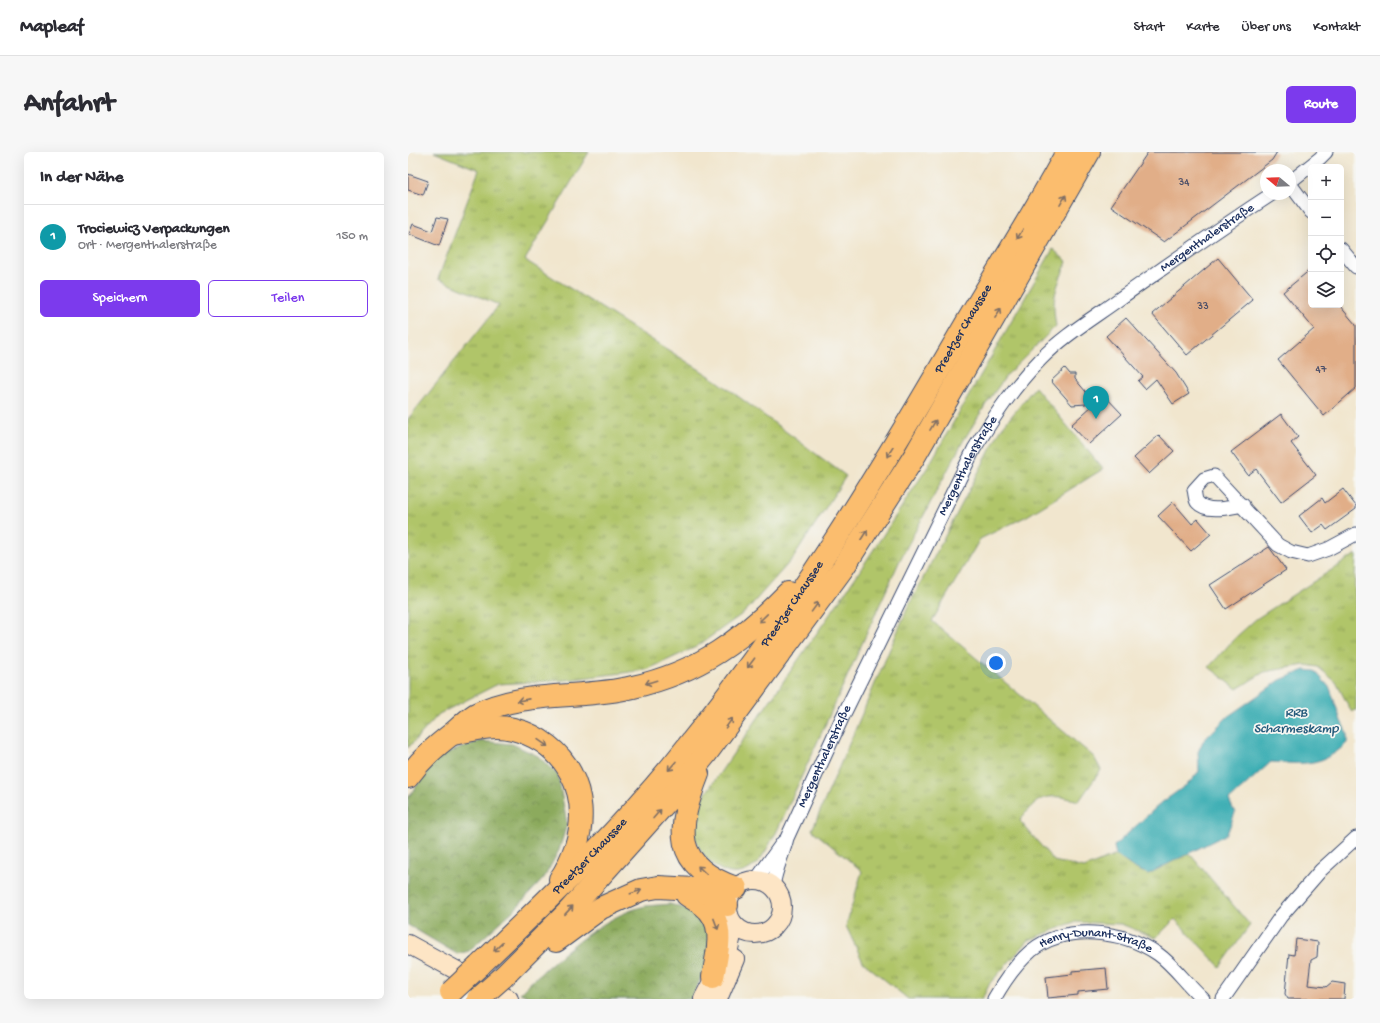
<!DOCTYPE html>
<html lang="de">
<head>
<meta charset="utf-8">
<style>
  :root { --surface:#fff; --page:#f7f7f7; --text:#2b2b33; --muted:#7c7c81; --line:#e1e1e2; --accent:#7c3aed }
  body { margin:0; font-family:"Gochi Hand",sans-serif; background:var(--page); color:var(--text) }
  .controls { position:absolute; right:12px; top:12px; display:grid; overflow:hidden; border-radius:6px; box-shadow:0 4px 16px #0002 }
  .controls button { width:36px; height:36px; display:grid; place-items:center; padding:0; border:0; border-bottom:1px solid var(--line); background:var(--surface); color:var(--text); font:20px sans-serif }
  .compass { position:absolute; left:852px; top:12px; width:36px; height:36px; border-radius:50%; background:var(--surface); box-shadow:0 4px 16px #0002; rotate:289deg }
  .you { position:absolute; left:588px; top:511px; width:14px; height:14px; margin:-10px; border:3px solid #fff; border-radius:50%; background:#1a73e8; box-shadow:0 0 0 6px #1a73e833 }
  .badge { display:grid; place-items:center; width:26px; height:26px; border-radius:50%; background:var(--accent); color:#fff; font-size:13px; font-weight:700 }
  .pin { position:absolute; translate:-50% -33px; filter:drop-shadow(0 1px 2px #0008) }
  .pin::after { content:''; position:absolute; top:21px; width:14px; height:12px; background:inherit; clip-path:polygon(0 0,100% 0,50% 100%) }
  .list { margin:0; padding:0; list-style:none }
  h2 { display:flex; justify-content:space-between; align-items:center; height:52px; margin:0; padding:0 16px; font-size:17px }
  h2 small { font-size:13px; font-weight:400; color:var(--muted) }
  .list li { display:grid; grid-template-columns:26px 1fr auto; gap:12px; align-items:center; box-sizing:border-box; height:64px; padding:0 16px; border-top:1px solid var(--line) }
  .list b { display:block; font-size:15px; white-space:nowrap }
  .list p { margin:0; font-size:13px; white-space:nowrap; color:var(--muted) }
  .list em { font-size:13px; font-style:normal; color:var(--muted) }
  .actions { display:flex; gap:8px; padding:12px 16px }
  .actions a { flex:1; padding:9px 0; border:1px solid var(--accent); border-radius:6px; text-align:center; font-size:14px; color:var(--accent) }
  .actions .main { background:var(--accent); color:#fff }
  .icon { flex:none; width:22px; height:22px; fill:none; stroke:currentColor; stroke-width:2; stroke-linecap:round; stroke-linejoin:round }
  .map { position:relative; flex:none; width:948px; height:847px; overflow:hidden; border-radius:6px }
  header { display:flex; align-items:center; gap:24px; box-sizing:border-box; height:56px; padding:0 20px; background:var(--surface); border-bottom:1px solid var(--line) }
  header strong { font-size:19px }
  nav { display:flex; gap:22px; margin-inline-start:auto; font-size:14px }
  .intro { display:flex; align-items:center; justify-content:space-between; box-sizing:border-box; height:96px; padding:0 24px }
  h1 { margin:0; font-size:28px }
  .button { padding:10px 18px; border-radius:6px; background:var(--accent); color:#fff; font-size:14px; font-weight:700 }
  main { display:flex; gap:24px; padding:0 24px }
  aside { flex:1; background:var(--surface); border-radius:6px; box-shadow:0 4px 16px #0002 }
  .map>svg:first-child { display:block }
  .grass { fill:url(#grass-tufts); stroke:#667a64 }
  .forest { fill:url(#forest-crowns); stroke:#546c5e }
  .water { fill:#3badb3; stroke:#2b6e88 }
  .building { fill:#e1ae88 }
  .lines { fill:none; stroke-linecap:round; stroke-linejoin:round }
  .street-casing { stroke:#3b4a6f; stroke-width:15 }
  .secondary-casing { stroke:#3b4a6f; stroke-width:20 }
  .highway-casing { stroke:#3b4a6f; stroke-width:24 }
  .street { stroke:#fff; stroke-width:13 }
  .secondary { stroke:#fde5c5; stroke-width:18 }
  .highway { stroke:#fbbd6e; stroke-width:22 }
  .highway-bridge-casing { stroke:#3b4a6f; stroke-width:24; stroke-linecap:butt }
  .highway-bridge { stroke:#fbbd6e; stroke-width:22 }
  .oneway { stroke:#806f65 }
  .labels { text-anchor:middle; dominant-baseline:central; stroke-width:3.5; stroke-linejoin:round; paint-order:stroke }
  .number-label { font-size:11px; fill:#4c4f68 }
  .street-label { font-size:13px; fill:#1b2f5e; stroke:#f6f6f2 }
  .water-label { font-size:14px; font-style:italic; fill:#265b7c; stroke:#f6f6f2 }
</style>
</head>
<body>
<header>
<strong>Mapleaf</strong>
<nav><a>Start</a><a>Karte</a><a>Über uns</a><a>Kontakt</a></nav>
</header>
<div class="intro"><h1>Anfahrt</h1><a class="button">Route</a></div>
<main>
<aside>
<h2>In der Nähe<small></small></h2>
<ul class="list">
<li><span class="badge" style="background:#0f9aa8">1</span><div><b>Trociewicz Verpackungen</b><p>Ort · Mergenthalerstraße</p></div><em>150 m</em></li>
</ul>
<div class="actions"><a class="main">Speichern</a><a>Teilen</a></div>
</aside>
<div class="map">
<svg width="948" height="847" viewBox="0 0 948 847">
  <defs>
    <pattern id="grass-tufts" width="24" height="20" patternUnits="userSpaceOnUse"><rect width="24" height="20" fill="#b0c569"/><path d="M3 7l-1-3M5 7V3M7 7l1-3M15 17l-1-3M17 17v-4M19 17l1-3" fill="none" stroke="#8ea05a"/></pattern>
    <pattern id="forest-crowns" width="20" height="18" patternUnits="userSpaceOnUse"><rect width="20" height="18" fill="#8caa5d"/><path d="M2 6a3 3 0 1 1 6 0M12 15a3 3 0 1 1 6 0" fill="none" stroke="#728b50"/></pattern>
  </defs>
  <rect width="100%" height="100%" fill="#f6f6f2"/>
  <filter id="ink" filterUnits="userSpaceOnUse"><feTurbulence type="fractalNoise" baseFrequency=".025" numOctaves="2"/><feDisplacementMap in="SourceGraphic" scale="8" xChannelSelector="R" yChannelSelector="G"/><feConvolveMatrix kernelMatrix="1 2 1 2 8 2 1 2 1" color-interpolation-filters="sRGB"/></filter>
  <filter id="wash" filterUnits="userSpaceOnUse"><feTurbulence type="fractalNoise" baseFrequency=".012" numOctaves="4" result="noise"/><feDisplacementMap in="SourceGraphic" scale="16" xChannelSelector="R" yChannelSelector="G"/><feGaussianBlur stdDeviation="0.9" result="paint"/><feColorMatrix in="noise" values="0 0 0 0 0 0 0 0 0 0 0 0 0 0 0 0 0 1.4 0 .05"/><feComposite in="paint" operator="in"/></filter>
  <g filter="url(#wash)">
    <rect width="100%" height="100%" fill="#f1e6ce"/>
    <g class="grass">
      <path d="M 26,0 L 181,0 L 117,108 L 308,228 L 438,324 L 386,405 L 337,460 L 288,495 L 238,518 L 158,528 L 90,532 L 31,562 L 0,596 L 0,267 L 91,153 L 30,127 L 71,18 Z"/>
      <path d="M 645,97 L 659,110 C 648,137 643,145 648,174 L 598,224 L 578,252 L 554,291 L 492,408 L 368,681 C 361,692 354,709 343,716 C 318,733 291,705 286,682 C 284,674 288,663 289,654 L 447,426 L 521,313 Z"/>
      <path d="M 627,235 L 695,317 L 619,364 L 572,387 L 524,469 L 686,605 L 693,618 L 671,649 C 642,641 629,642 612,669 L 646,709 L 676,716 L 708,703 L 726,716 L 740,722 L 781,701 L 842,773 L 812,815 L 767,767 L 748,786 L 713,772 L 666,770 L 621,788 L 582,831 L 574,847 L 500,847 L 455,810 L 438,774 L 454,719 L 404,678 L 500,455 L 593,277 Z"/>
      <path d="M 948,402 C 948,412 945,440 948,447 L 948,558 L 943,559 L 928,530 L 910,515 L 897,513 L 856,520 L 829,537 L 801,515 L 827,486 L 848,467 Z"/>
    </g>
    <g class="forest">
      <path d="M 72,589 L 104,592 L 130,604 L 150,623 L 159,672 L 151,698 L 136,726 L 109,755 L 61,799 L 49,802 L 0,773 L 0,646 L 29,605 Z"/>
      <path d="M 262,752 L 287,760 L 304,786 L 300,809 L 284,847 L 125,847 L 112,841 C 142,811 196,762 238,754 C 246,753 254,753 262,752 Z"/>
    </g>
    <path class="water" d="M 897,518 L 907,519 L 922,536 L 933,569 L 939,581 L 939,591 C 914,615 895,612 863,610 L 821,648 L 827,661 L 819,682 L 740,722 L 726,716 L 708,703 L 706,694 L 753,651 L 781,631 L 791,619 L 790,600 L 795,589 L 819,565 L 872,528 Z"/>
    <g id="blocks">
      <g class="building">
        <path d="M 740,0 L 869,0 L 864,8 L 756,90 L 703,54 Z"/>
        <path d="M 0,22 L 20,29 L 15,43 L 0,38 Z"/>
        <path d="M 29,65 L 40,67 L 31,94 L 1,82 L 5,72 L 24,79 Z"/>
        <path d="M 810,106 L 845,148 L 779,203 L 744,162 Z"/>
        <path d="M 903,117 L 903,153 L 931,153 L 948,173 L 948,236 L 916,264 L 870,208 L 906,177 L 875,140 Z"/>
        <path d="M 718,166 L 768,221 L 781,242 L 765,252 L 748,227 L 737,237 L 730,229 L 735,225 L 698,184 Z"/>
        <path d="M 657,216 L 662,222 L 667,222 L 667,227 L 678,240 L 678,252 L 664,253 L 643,229 Z"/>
        <path d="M 696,243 L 714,262 L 681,292 L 663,273 Z"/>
        <path d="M 873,262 L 890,285 L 883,291 L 908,323 L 873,350 L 848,317 L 840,323 L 823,300 Z"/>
        <path d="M 751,283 L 766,299 L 741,322 L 726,306 Z"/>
        <path d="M 935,337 L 948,354 L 948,357 L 919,378 L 915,373 L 904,381 L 891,364 L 914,346 L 917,351 Z"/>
        <path d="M 765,350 L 784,372 L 790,367 L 803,382 L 783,399 L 750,364 Z"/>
        <path d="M 861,395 L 878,418 L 818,457 L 802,433 Z"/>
        <path d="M 888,787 L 910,790 L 909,805 L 903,808 L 900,833 L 918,835 L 924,830 L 937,832 L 936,847 L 880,847 L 877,842 L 881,802 L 886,803 Z"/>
        <path d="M 698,816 L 700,837 L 670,840 L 670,843 L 640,846 L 638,825 L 664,822 L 664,819 Z"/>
      </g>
    </g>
  </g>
  <g filter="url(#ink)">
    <use href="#blocks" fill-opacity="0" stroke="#3b4a6f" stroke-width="1"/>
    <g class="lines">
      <defs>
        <g id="street">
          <path d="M 882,30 L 912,6 L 918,0"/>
          <path d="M 882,32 L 903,60"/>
          <path d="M 933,97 L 948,115"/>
          <path d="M 835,353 C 823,355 799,362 789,350 C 787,347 787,341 786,338 L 796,327 L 806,324 L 870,393 L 883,400 L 900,404 L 920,397 L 948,382"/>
          <path d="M 348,728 L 375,690"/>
          <path id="s1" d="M 365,735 C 367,718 375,703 379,686 L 435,564 L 566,297 C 586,265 606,234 633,207 C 656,183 687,165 714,145 C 764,110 813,75 864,42"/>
          <path id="s2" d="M 586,847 C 595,831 609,811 623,799 C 658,771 715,778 750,802 C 767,814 779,833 795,847"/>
          <path d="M 815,847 L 873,764 L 913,718 L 948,686"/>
        </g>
        <g id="secondary">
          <circle cx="347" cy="755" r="27"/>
          <path d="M 0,792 L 101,847"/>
          <path d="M 295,847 L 321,797 L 326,774"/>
          <path d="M 310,847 L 327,807"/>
        </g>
        <g id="highway">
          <path d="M 45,582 C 65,578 85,572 105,577 C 159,591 184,642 168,694 C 164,705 159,718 152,727"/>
          <path d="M 290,622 C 269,676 263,714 328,736"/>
          <path d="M 0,625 C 13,607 27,595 45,581 C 52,575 60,567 68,562 C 118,537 173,548 225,535 C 291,520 334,488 380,441"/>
          <path d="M 279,743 C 284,747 290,749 295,753 C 319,771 309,801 305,825"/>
          <path d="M 148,789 L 193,756 L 233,738 L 250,735 L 286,737 L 302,742 L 319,753"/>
          <path id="s3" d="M 71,814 C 139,748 208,683 268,609 C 379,473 471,322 559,170 C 592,114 628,58 659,0"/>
          <path d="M 94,826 L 159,761 L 262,646 L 298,602 L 435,416 L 506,305 L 681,0"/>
        </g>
      </defs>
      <use href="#street" class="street-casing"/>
      <use href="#secondary" class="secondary-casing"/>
      <use href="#highway" class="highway-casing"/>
      <use href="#street" class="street"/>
      <use href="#secondary" class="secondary"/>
      <use href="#highway" class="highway"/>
      <defs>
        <g id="highway-bridge">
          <path d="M 43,840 L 71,814"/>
          <path d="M 70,847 L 94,826"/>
        </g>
      </defs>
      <use href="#highway-bridge" class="highway-bridge-casing"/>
      <use href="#highway-bridge" class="highway-bridge"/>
    </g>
    <defs><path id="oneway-shaft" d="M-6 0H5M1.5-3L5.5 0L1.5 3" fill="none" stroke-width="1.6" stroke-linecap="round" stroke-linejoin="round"/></defs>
    <g class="oneway">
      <use href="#oneway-shaft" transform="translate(655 48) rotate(-60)"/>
      <use href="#oneway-shaft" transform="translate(612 82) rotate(121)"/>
      <use href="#oneway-shaft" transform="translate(590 161) rotate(-60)"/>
      <use href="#oneway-shaft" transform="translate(525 273) rotate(-60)"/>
      <use href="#oneway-shaft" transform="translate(482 300) rotate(122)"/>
      <use href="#oneway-shaft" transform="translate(456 383) rotate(-57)"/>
      <use href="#oneway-shaft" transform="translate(407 455) rotate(-54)"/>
      <use href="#oneway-shaft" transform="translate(355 466) rotate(136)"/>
      <use href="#oneway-shaft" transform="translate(343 511) rotate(127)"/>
      <use href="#oneway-shaft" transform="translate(243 530) rotate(163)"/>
      <use href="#oneway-shaft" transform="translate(115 548) rotate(169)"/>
      <use href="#oneway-shaft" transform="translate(321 571) rotate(-54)"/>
      <use href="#oneway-shaft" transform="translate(135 591) rotate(35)"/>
      <use href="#oneway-shaft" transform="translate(264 614) rotate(131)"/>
      <use href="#oneway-shaft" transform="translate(249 662) rotate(-49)"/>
      <use href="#oneway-shaft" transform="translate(294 718) rotate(-136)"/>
      <use href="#oneway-shaft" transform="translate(228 740) rotate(-18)"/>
      <use href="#oneway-shaft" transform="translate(161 758) rotate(-47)"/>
      <use href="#oneway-shaft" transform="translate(308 772) rotate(69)"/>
      <use href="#oneway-shaft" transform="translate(90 795) rotate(136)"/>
    </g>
  </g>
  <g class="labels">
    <g class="number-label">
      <text x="776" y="31">34</text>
      <text x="795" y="155">33</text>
      <text x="913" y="218">47</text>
    </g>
    <g class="street-label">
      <text stroke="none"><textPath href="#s1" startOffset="801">Mergenthalerstraße</textPath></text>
      <text stroke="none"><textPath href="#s3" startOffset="804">Preetzer Chaussee</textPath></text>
      <text stroke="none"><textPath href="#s1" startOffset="465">Mergenthalerstraße</textPath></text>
      <text stroke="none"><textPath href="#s3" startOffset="480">Preetzer Chaussee</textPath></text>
      <text stroke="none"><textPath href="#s1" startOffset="141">Mergenthalerstraße</textPath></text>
      <text stroke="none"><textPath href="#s3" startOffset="156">Preetzer Chaussee</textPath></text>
      <text stroke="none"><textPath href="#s2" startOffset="130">Henry-Dunant-Straße</textPath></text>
    </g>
    <g class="water-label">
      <text x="888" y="561">RRB<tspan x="888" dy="16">Scharmeskamp</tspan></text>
    </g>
  </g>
</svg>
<div class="controls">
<button>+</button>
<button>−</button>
<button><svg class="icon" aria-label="locate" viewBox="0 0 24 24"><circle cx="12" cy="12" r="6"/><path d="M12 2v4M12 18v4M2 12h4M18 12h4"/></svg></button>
<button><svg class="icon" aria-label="layers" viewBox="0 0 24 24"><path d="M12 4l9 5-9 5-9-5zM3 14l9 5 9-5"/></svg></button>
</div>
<svg class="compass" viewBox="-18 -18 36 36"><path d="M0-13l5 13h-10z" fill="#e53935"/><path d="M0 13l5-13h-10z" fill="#7c7c81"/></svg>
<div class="you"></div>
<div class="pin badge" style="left:688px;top:267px;background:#0f9aa8">1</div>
</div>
</main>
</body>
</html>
